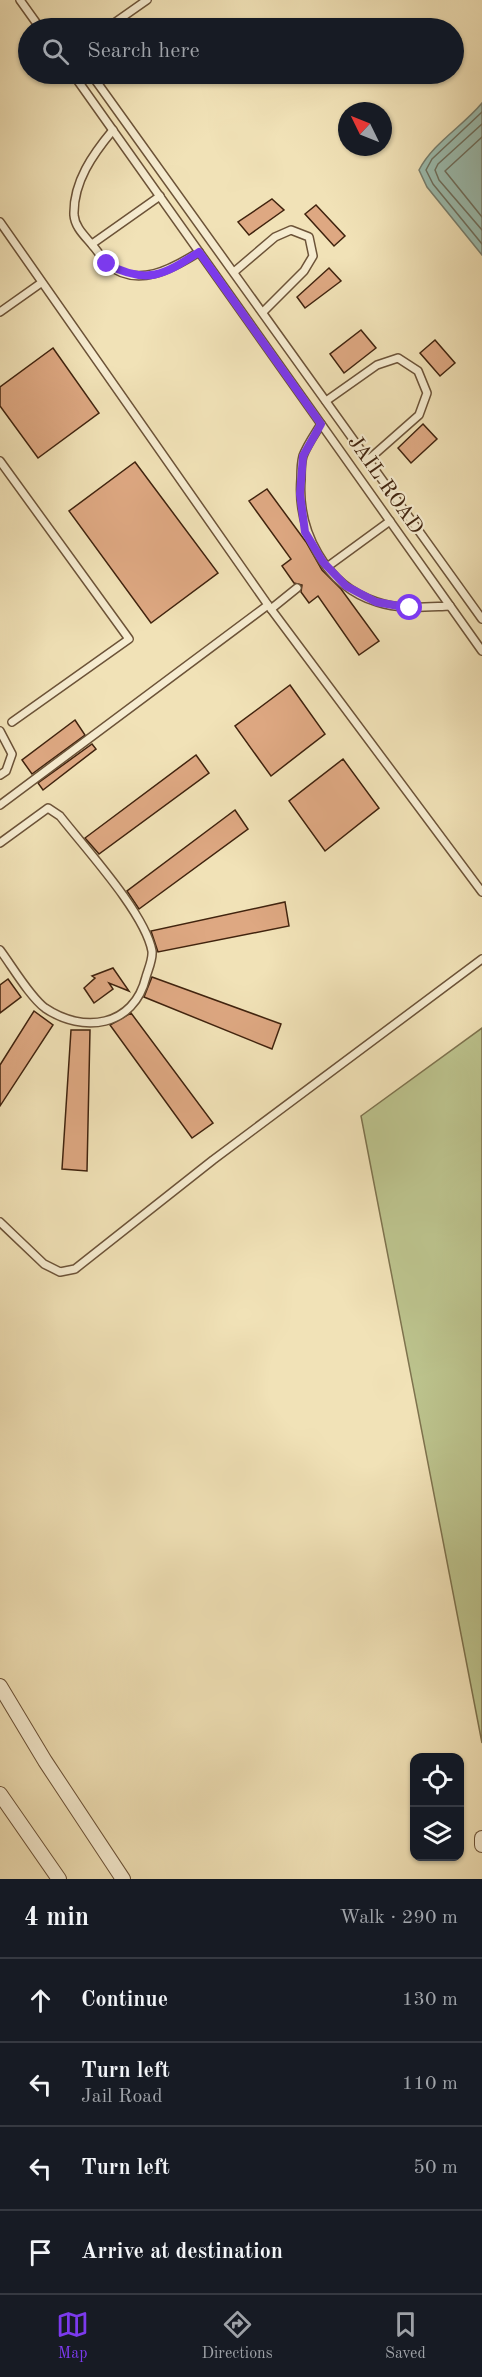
<!DOCTYPE html>
<html lang="en">
<head>
<meta charset="utf-8">
<style>
  :root { --surface:#171b24; --page:#242831; --text:#f1f3f6; --muted:#9ea1a6; --line:#363941; --accent:#7c3aed }
  body { margin:0; font-family:"Old Standard TT",serif; background:var(--page); color:var(--text) }
  .controls { position:absolute; right:18px; bottom:18px; display:grid; overflow:hidden; border-radius:12px; box-shadow:0 2px 4px #0004 }
  .controls button { width:54px; height:54px; display:grid; place-items:center; padding:0; border:0; border-bottom:2px solid var(--line); background:var(--surface); color:var(--text); font:30px sans-serif }
  .compass { position:absolute; left:338px; top:102px; width:54px; height:54px; border-radius:50%; background:var(--surface); box-shadow:0 2px 4px #0004; rotate:313deg }
  .stop { position:absolute; width:18px; height:18px; margin:-14px; border:4px solid #7c3aed; border-radius:50%; background:#fff }
  .stop.end { background:#7c3aed; border-color:#fff; box-shadow:0 2px 6px #0008 }
  .list { margin:0; padding:0; list-style:none }
  h2 { display:flex; justify-content:space-between; align-items:center; height:78px; margin:0; padding:0 24px; font-size:26px }
  h2 small { font-size:20px; font-weight:400; color:var(--muted) }
  .list li { display:grid; grid-template-columns:39px 1fr auto; gap:18px; align-items:center; box-sizing:border-box; height:84px; padding:0 24px; border-top:2px solid var(--line) }
  .list b { display:block; font-size:22px; white-space:nowrap }
  .list p { margin:0; font-size:20px; white-space:nowrap; color:var(--muted) }
  .list em { font-size:20px; font-style:normal; color:var(--muted) }
  .icon { flex:none; width:33px; height:33px; fill:none; stroke:currentColor; stroke-width:2; stroke-linecap:round; stroke-linejoin:round }
  .map { position:relative; flex:none; width:482px; height:1879px; overflow:hidden }
  .search { position:absolute; background:var(--surface); box-shadow:0 2px 4px #0004; left:18px; right:18px; top:18px; height:66px; display:flex; align-items:center; gap:15px; box-sizing:border-box; padding:0 21px; border-radius:33px; color:var(--muted); font-size:22px }
  .sheet { height:414px; background:var(--surface) }
  nav { display:flex; justify-content:space-around; align-items:center; box-sizing:border-box; height:84px; border-top:2px solid var(--line); background:var(--surface); font-size:16px; color:var(--muted) }
  nav a { display:grid; justify-items:center; gap:3px }
  nav .on { color:var(--accent) }
  .map>svg:first-child { display:block }
  .green { fill:#bcc38d; stroke:#7e734e; stroke-width:1.5 }
  .water { fill:#9bbdb0; stroke:#777f6f; stroke-width:1.5 }
  .lines { fill:none; stroke-linecap:round; stroke-linejoin:round }
  .shore { stroke:#6e705f; stroke-width:1.5 }
  .building { fill:#dea882; stroke:#40230e; stroke-width:1.5 }
  .lane-casing { stroke:#6c5338; stroke-width:10 }
  .street-casing { stroke:#6c5338; stroke-width:16 }
  .lane { stroke:#f6ecd0; stroke-width:7 }
  .street { stroke:#f6ecd0; stroke-width:14 }
  .route { stroke:#7c3aed; stroke-width:8 }
  .labels { text-anchor:middle; dominant-baseline:central; stroke-width:4.5; stroke-linejoin:round; paint-order:stroke }
  .street-label { font-size:21px; fill:#40230e; stroke:#f6ecd0 }
</style>
</head>
<body>
<div class="map">
<svg width="482" height="1879" viewBox="0 0 482 1879">
  <rect width="100%" height="100%" fill="#f1e2b7"/>
  <filter id="stains"><feTurbulence type="fractalNoise" baseFrequency=".00333" numOctaves="4"/><feColorMatrix values="0 0 0 0 .2 0 0 0 0 .09 0 0 0 0 .02 0 0 0 .5 -.17"/></filter>
  <radialGradient id="worn" r=".72"><stop offset=".6" stop-color="#630" stop-opacity="0"/><stop offset="1" stop-color="#630" stop-opacity=".3"/></radialGradient>
  <path class="green" d="M 482,1028 L 482,1743 L 361,1116 Z"/>
  <path class="water" d="M 482,103 L 482,255 L 427,187 L 419,170 C 433,143 462,127 482,103 Z"/>
  <g class="lines">
    <g class="shore">
      <path d="M 482,112 L 432,159 L 426,170 L 433,184 L 482,244"/>
      <path d="M 482,124 L 438,164 L 435,170 L 439,180 L 482,230"/>
      <path d="M 482,137 L 445,171 L 482,217"/>
    </g>
  </g>
  <g class="building">
    <path d="M 272,199 L 284,210 L 249,235 L 238,222 Z"/>
    <path d="M 316,205 L 345,236 L 334,246 L 305,214 Z"/>
    <path d="M 329,268 L 341,281 L 305,308 L 297,297 Z"/>
    <path d="M 361,330 L 376,348 L 344,373 L 330,354 Z"/>
    <path d="M 435,340 L 455,363 L 440,376 L 420,353 Z"/>
    <path d="M 53,348 L 99,413 L 38,458 L 0,406 L 0,387 Z"/>
    <path d="M 423,424 L 437,439 L 411,463 L 398,448 Z"/>
    <path d="M 135,462 L 218,573 L 151,623 L 69,511 Z"/>
    <path d="M 267,489 L 306,542 L 322,570 L 341,589 L 379,641 L 359,655 L 318,596 L 309,603 L 301,592 L 302,585 L 294,583 L 282,566 L 291,559 L 249,501 Z"/>
    <path d="M 290,685 L 325,734 L 271,776 L 235,726 Z"/>
    <path d="M 75,720 L 85,735 L 32,774 L 22,760 Z"/>
    <path d="M 92,744 L 96,749 L 43,790 L 38,783 Z"/>
    <path d="M 196,755 L 209,773 L 99,854 L 85,838 Z"/>
    <path d="M 343,759 L 379,808 L 325,851 L 289,801 Z"/>
    <path d="M 235,810 L 248,829 L 139,909 L 127,891 Z"/>
    <path d="M 285,902 L 289,926 L 158,952 L 151,931 Z"/>
    <path d="M 113,968 L 129,991 L 109,983 L 113,989 L 94,1003 L 84,988 L 95,978 L 92,976 Z"/>
    <path d="M 152,977 L 281,1024 L 272,1049 L 144,997 Z"/>
    <path d="M 8,979 L 21,997 L 0,1013 L 0,985 Z"/>
    <path d="M 34,1011 L 53,1025 L 0,1106 L 0,1065 Z"/>
    <path d="M 131,1013 L 213,1123 L 192,1138 L 110,1025 Z"/>
    <path d="M 71,1030 L 90,1030 L 87,1171 L 62,1169 Z"/>
  </g>
  <g class="lines">
    <defs>
      <g id="lane">
        <path d="M 20,0 L 40,28"/>
        <path d="M 58,27 L 59,28"/>
        <path d="M 107,28 L 147,0"/>
        <path d="M 73,74 L 482,651"/>
        <path d="M 91,74 L 482,619"/>
        <path d="M 113,130 C 93,154 73,182 74,215 C 75,228 86,237 93,246 C 98,251 102,259 107,264 C 137,289 172,269 199,252"/>
        <path d="M 0,222 L 268,605 L 482,892"/>
        <path d="M 92,244 L 160,196"/>
        <path d="M 234,272 L 275,237 L 291,230 L 309,237 L 313,256 L 304,271 L 263,312"/>
        <path d="M 0,312 L 41,283"/>
        <path d="M 326,401 L 377,365 L 398,358 L 418,371 L 427,393 L 419,415 L 368,460"/>
        <path d="M 321,424 C 315,434 307,445 303,456 C 301,463 301,472 301,479 C 297,530 325,586 377,602 C 401,610 425,607 450,606"/>
        <path d="M 0,461 L 129,639 L 12,722"/>
        <path d="M 327,567 L 390,521"/>
        <path d="M 271,609 L 297,588"/>
        <path d="M 0,731 L 12,754 L 6,771 L 0,775"/>
        <path d="M 0,805 L 268,605"/>
        <path d="M 0,843 L 48,808 L 60,816 C 85,848 145,913 152,951 C 153,959 148,970 146,977 C 134,1027 83,1034 45,1008 C 30,997 12,966 0,950"/>
        <path d="M 0,1222 L 44,1264 L 60,1272 L 75,1269 L 213,1160 L 482,959"/>
      </g>
      <g id="street">
        <path d="M 0,1686 L 45,1761 L 123,1879"/>
        <path d="M 0,1794 L 59,1879"/>
        <path d="M 482,1838 L 482,1845"/>
      </g>
    </defs>
    <use href="#lane" class="lane-casing"/>
    <use href="#street" class="street-casing"/>
    <use href="#lane" class="lane"/>
    <use href="#street" class="street"/>
  </g>
  <g class="lines">
    <path class="route" d="M 107,264 C 147,285 164,275 199,252 L 321,424 L 303,456 L 300,494 L 305,532 L 323,562 L 346,586 L 376,602 L 410,608"/>
  </g>
  <g class="labels">
    <g class="street-label">
      <text transform="translate(385 485) rotate(55)">JAIL ROAD</text>
    </g>
  </g>
  <rect width="100%" height="100%" filter="url(#stains)"/>
  <rect width="100%" height="100%" fill="url(#worn)"/>
</svg>
<div class="controls">
<button><svg class="icon" aria-label="locate" viewBox="0 0 24 24"><circle cx="12" cy="12" r="6"/><path d="M12 2v4M12 18v4M2 12h4M18 12h4"/></svg></button>
<button><svg class="icon" aria-label="layers" viewBox="0 0 24 24"><path d="M12 4l9 5-9 5-9-5zM3 14l9 5 9-5"/></svg></button>
</div>
<svg class="compass" viewBox="-18 -18 36 36"><path d="M0-13l5 13h-10z" fill="#e53935"/><path d="M0 13l5-13h-10z" fill="#9ea1a6"/></svg>
<div class="stop" style="left:410px;top:608px"></div>
<div class="stop end" style="left:107px;top:264px"></div>
<div class="search"><svg class="icon" aria-label="search" viewBox="0 0 24 24"><circle cx="10" cy="10" r="6"/><path d="M15 15l6 6"/></svg>Search here</div>
</div>
<section class="sheet">
<h2>4 min<small>Walk · 290 m</small></h2>
<ul class="list">
<li><svg class="icon" aria-label="ahead" viewBox="0 0 24 24"><path d="M12 20V5M6 11l6-6 6 6"/></svg><div><b>Continue</b></div><em>130 m</em></li>
<li><svg class="icon" aria-label="left" viewBox="0 0 24 24"><path d="M17 20v-9H6M10 6l-5 5 5 5"/></svg><div><b>Turn left</b><p>Jail Road</p></div><em>110 m</em></li>
<li><svg class="icon" aria-label="left" viewBox="0 0 24 24"><path d="M17 20v-9H6M10 6l-5 5 5 5"/></svg><div><b>Turn left</b></div><em>50 m</em></li>
<li><svg class="icon" aria-label="arrive" viewBox="0 0 24 24"><path d="M6 21V4h12l-3 4 3 4H6"/></svg><div><b>Arrive at destination</b></div></li>
</ul>
</section>
<nav>
<a class="on"><svg class="icon" aria-label="map" viewBox="0 0 24 24"><path d="M3 6l6-2 6 2 6-2v14l-6 2-6-2-6 2zM9 4v14M15 6v14"/></svg>Map</a>
<a><svg class="icon" aria-label="directions" viewBox="0 0 24 24"><path d="M12 3l9 9-9 9-9-9zM9 14v-3h6M13 9l2 2-2 2"/></svg>Directions</a>
<a><svg class="icon" aria-label="saved" viewBox="0 0 24 24"><path d="M7 4h10v16l-5-4-5 4z"/></svg>Saved</a>
</nav>
</body>
</html>
